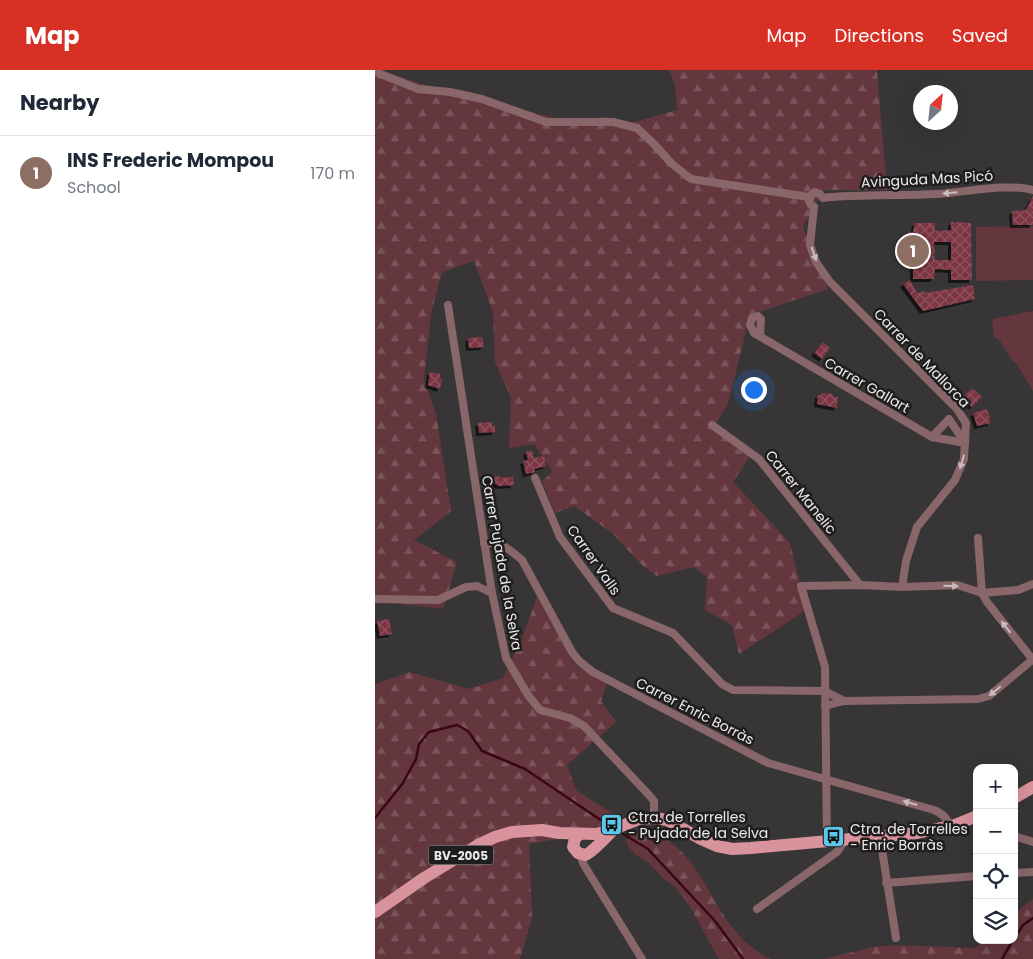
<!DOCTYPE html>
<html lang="en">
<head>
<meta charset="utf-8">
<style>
  :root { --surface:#fff; --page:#f2f2f3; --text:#1f2937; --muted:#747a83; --line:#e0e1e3; --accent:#d93025 }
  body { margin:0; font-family:Poppins,sans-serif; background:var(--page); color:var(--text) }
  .controls { position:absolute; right:15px; bottom:15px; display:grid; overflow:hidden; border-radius:10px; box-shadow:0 5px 20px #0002 }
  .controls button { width:45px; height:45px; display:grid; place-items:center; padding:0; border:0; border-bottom:1px solid var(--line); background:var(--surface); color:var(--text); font:25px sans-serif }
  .compass { position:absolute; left:538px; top:15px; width:45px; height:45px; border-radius:50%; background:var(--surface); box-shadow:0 5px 20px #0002; rotate:27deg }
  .you { position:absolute; left:378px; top:319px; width:18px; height:18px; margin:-12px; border:4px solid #fff; border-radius:50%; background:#1a73e8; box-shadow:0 0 0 8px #1a73e833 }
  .badge { display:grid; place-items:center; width:32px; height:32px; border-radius:50%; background:var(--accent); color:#fff; font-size:16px; font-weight:700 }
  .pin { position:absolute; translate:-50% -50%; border:2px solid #fff; box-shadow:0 1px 5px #0006 }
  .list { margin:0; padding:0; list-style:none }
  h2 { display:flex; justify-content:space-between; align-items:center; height:65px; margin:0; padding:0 20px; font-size:21px }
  h2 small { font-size:16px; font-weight:400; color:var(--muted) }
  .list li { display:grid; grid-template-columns:32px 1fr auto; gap:15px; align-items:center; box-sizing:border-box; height:75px; padding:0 20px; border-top:1px solid var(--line) }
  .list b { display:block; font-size:19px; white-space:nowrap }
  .list p { margin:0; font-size:16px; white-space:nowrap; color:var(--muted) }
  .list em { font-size:16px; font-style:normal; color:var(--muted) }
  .icon { flex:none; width:28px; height:28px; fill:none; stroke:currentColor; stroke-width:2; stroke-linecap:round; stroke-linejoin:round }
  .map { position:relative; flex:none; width:658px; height:889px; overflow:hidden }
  header { display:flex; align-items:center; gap:30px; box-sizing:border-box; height:70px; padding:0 25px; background:var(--accent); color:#fff }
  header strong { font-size:24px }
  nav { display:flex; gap:28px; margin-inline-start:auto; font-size:18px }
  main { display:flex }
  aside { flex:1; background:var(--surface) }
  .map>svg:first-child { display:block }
  .forest { fill:url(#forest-firs) }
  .pitch { fill:#64373e }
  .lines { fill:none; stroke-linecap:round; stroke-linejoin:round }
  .stream { stroke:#3a0614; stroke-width:2.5 }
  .building { fill:url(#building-cross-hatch); fill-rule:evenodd; filter:url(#shadow) }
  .street { stroke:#88666a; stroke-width:8 }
  .primary { stroke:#d9939c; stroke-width:12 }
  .oneway { fill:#c9bcbe }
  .labels { text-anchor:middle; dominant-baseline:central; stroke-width:5; stroke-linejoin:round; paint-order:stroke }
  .shield { fill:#1f1d1d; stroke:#aeadad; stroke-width:1 }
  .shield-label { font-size:12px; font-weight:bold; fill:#ecebeb }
  .street-label { font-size:14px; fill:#ecebeb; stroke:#1f1d1d }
  .poi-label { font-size:14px; fill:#ecebeb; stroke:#1f1d1d; text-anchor:start }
</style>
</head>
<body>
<header>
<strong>Map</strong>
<nav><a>Map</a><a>Directions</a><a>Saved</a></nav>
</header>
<main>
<aside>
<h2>Nearby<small></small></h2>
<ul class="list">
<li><span class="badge" style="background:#8d6e63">1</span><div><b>INS Frederic Mompou</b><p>School</p></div><em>170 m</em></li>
</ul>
</aside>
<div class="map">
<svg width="658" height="889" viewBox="0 0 658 889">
  <defs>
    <pattern id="forest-firs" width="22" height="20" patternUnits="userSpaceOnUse" patternTransform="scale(1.25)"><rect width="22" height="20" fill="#64373e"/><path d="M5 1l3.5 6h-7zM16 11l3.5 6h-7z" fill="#7a545a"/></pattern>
    <pattern id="building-cross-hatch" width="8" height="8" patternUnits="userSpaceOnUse" patternTransform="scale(1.25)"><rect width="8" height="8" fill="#7c3442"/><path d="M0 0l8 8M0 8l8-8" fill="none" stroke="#8f525d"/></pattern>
    <filter id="shadow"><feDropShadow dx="-3" dy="3" stdDeviation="0" flood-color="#0009"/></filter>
  </defs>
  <rect width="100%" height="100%" fill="#383536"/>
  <g class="forest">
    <path d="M 0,0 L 12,2 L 46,14 L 91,21 L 159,43 L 189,50 L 230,47 L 256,53 L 302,40 L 300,15 L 294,0 L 502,0 L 512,120 L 448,120 L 428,157 L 453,219 L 375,245 L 353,334 L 338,358 L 375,386 L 358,412 L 415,473 L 431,540 L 364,584 L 357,555 L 330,540 L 332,507 L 318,497 L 282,506 L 269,497 L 237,463 L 199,436 L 180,443 L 167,411 L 178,402 L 159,374 L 134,378 L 136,328 L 120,292 L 118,242 L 99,191 L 67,202 L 56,244 L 49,310 L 61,344 L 76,441 L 39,470 L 82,492 L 68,539 L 0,531 Z"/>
    <path d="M 162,527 L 200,595 L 232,614 L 226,631 L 241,652 L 192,695 L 201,720 L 246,749 L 183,769 L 154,774 L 157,848 L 145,889 L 0,889 L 0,614 L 35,602 L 94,619 L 128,608 L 146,571 Z"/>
    <path d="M 270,761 C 318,772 331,824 358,858 C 368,871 381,882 396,889 L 344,889 L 314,835 L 301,818 L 288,808 L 273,792 L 261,785 L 254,777 L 251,771 L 259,762 Z"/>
    <path d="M 658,829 L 658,889 L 448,889 L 499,877 L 520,875 L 598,878 L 614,870 L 639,870 L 639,844 Z"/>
  </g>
  <g class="pitch">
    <path d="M 658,156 L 658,210 L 601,211 L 601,157 Z"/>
    <path d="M 658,241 L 658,321 L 641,293 L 639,293 L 625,271 L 619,267 L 617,249 Z"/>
  </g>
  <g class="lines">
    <g class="stream">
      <path d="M 0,748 L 28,713 L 41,689 L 44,674 L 54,662 L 82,655 L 93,661 L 107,681 L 150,699 L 233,755"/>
      <path d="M 248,764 L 273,779 L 340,851 L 368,889"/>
      <path d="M 639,869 L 648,855 L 658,848"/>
      <path d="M 627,889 L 638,870"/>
    </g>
  </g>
  <g class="building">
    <path d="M 658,126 L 658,155 L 638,155 L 637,141 L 651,140 Z"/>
    <path d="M 576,152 L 596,153 L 597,210 L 576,210 L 576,200 L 560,199 L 559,209 L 538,209 L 538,174 L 532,174 L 533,162 L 538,162 L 540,153 L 560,153 L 560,161 L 576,160 ZM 559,172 L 576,172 L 576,190 L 560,190 Z"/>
    <path d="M 535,210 L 542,223 L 550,221 L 550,223 L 598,215 L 600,229 L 548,241 L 528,214 Z"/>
    <path d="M 107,267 L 109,277 L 94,278 L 93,268 Z"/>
    <path d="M 448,272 L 455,278 L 447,289 L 439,283 Z"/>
    <path d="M 55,302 L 65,304 L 65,308 L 67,308 L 65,319 L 53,315 Z"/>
    <path d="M 597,318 L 607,327 L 597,337 L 587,328 Z"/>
    <path d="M 447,323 L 458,324 L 458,327 L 463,327 L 462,338 L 442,334 L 443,325 L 446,325 Z"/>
    <path d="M 612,339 L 616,353 L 602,356 L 598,343 Z"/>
    <path d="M 117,352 L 117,356 L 120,355 L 120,362 L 104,363 L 103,353 Z"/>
    <path d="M 157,380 L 159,388 L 169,386 L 171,396 L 159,399 L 160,402 L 151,404 L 148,391 L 153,390 L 151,382 Z"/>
    <path d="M 125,406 L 126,408 L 138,407 L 139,415 L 124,416 L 111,408 Z"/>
    <path d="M 14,549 L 17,564 L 5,566 L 2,551 Z"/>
  </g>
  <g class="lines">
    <g class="street">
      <path d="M 3,3 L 43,19 L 75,22 L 107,29 L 171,52 L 238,52 L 262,58 L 279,74 L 296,93 L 316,109 L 434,127"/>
      <path d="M 439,137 L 435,175 L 441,192 L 455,212 L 582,339 L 591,353 L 589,389 L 580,410 L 542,457 L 531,491 L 527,517"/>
      <path d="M 439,137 L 436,135 L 434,131 L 436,125 L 440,122 L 445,124 L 448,128 C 486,124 524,126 563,124 C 592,122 630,113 658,120"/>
      <path d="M 73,235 L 117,523 L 131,588 L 153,625 L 165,640 L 195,648 L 209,656 L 274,725 L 279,731 L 279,748"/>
      <path d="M 385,266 L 386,249 L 383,246 L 377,248 L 375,255 L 379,263 L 557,367 L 590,373"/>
      <path d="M 337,355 L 384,389 L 485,515"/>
      <path d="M 557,367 L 574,349 L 590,373"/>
      <path d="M 160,408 L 185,467 L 238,538 L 298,563 L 347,614 L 358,620 L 450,621 L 469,631"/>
      <path d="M 603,468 L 607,523 L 612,532 L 658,590"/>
      <path d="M 109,473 C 128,473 133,478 147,490 L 197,582 L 204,591 L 218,602 L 393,693 L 559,740 C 568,744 571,747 575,756"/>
      <path d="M 0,529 L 63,530 L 91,517 L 102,516 L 117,523"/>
      <path d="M 450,636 L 469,631 L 603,629 L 614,626 L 657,590"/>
      <path d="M 639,766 L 658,772"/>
      <path d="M 505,767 L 521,868"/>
      <path d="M 452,772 L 450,597 L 426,516 L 485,515 L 527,517 L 582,515 L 607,523 L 643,520 L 658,514"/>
      <path d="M 205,785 L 209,795 L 267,889"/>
      <path d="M 639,803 L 658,802"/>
      <path d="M 511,813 L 602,806"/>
      <path d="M 382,839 L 462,782 L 470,770"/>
    </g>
    <g class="primary">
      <path d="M 639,728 L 658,717"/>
      <path d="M 205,764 L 200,768 L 198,777 L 203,783 L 210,785 C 217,783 231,767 237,761"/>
      <path d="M 0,842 L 49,808 L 103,775 L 120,767 L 137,762 L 167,760 L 184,763 L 221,764 L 239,759 L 264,749 L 279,748 L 292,750 L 326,769 L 342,776 L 357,779 L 376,778 L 542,763 L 580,755 L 602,746"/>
    </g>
  </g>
  <defs><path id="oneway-solid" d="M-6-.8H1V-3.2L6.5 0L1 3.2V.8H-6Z" transform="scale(1.25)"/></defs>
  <g class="oneway">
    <use href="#oneway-solid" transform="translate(575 123) rotate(175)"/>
    <use href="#oneway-solid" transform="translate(439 184) rotate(71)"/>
    <use href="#oneway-solid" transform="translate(587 392) rotate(107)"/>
    <use href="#oneway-solid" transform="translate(576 516) rotate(2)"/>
    <use href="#oneway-solid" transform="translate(631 557) rotate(-128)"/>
    <use href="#oneway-solid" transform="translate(620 621) rotate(141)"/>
    <use href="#oneway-solid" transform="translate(535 733) rotate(-164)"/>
  </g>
  <defs>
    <symbol id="bus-square" viewBox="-11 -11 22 22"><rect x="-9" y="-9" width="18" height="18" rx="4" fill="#5cc7e8" stroke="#1f1d1d"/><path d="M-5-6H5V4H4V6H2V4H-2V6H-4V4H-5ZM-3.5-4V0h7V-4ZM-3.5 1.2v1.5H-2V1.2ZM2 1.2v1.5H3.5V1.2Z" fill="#111"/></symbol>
  </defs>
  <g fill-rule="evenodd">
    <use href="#bus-square" x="224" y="742" width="25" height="25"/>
    <use href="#bus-square" x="446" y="754" width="25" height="25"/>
  </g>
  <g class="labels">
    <rect class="shield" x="53.5" y="775.5" width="65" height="19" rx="4"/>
    <g class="shield-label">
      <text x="86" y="785">BV-2005</text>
    </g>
    <g class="street-label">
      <text transform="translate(552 109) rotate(-3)">Avinguda Mas Picó</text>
      <text transform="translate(547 288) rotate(46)">Carrer de Mallorca</text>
      <text transform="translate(492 315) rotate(30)">Carrer Gallart</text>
      <text transform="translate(426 422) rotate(51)">Carrer Manelic</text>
      <text transform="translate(219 490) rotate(55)">Carrer Valls</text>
      <text transform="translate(127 493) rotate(80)">Carrer Pujada de la Selva</text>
      <text transform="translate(320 641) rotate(27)">Carrer Enric Borràs</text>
    </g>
    <g class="poi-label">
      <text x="253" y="747">Ctra. de Torrelles<tspan x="253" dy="16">- Pujada de la Selva</tspan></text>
      <text x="475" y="759">Ctra. de Torrelles<tspan x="475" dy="16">- Enric Borràs</tspan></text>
    </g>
  </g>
</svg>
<div class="controls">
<button>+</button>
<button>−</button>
<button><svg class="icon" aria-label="locate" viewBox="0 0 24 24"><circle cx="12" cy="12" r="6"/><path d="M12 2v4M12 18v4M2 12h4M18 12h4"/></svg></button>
<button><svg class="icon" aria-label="layers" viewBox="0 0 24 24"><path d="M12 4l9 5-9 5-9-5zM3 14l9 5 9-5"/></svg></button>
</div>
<svg class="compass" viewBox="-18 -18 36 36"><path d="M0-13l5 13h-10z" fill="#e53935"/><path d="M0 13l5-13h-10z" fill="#747a83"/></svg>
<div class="you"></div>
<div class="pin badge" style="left:538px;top:181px;background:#8d6e63">1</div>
</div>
</main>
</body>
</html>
